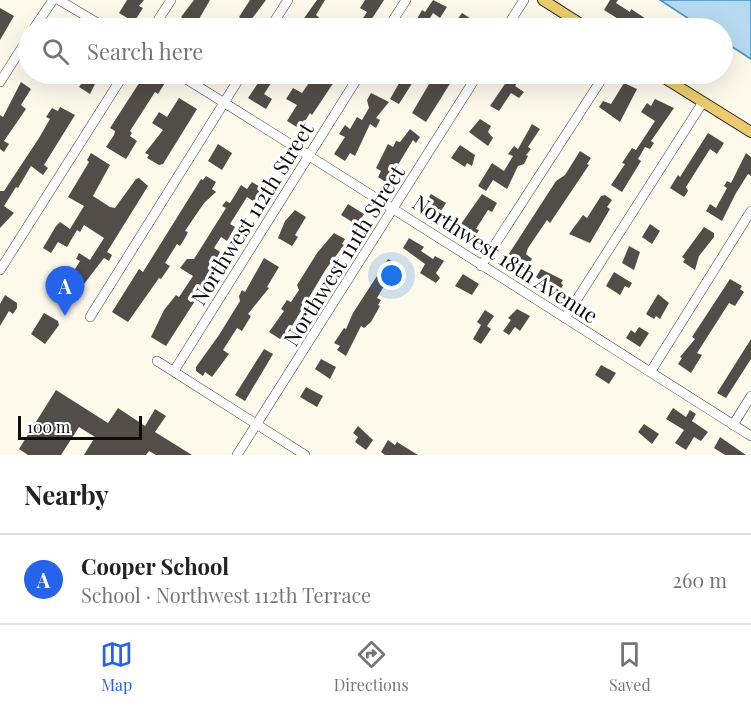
<!DOCTYPE html>
<html lang="en">
<head>
<meta charset="utf-8">
<style>
  :root { --surface:#fff; --page:#f2f2f2; --text:#222; --muted:#767676; --line:#e0e0e0; --accent:#2563eb }
  body { margin:0; font-family:"Playfair Display",serif; background:var(--page); color:var(--text) }
  .scale { position:absolute; left:18px; bottom:15px; width:124px; box-sizing:border-box; padding-left:6px; border:3px solid #0c0c0c; border-top:0; font-size:16px; line-height:21px; white-space:nowrap; color:#0c0c0c; -webkit-text-stroke:4px #fff; paint-order:stroke }
  .you { position:absolute; left:392px; top:276px; width:21px; height:21px; margin:-15px; border:4px solid #fff; border-radius:50%; background:#1a73e8; box-shadow:0 0 0 9px #1a73e833 }
  .badge { display:grid; place-items:center; width:39px; height:39px; border-radius:50%; background:var(--accent); color:#fff; font-size:20px; font-weight:700 }
  .pin { position:absolute; translate:-50% -50px; filter:drop-shadow(0 2px 3px #0008) }
  .pin::after { content:''; position:absolute; top:32px; width:21px; height:18px; background:inherit; clip-path:polygon(0 0,100% 0,50% 100%) }
  .list { margin:0; padding:0; list-style:none }
  h2 { display:flex; justify-content:space-between; align-items:center; height:78px; margin:0; padding:0 24px; font-size:26px }
  h2 small { font-size:20px; font-weight:400; color:var(--muted) }
  .list li { display:grid; grid-template-columns:39px 1fr auto; gap:18px; align-items:center; box-sizing:border-box; height:90px; padding:0 24px; border-top:2px solid var(--line) }
  .list b { display:block; font-size:22px; white-space:nowrap }
  .list p { margin:0; font-size:20px; white-space:nowrap; color:var(--muted) }
  .list em { font-size:20px; font-style:normal; color:var(--muted) }
  .icon { flex:none; width:33px; height:33px; fill:none; stroke:currentColor; stroke-width:2; stroke-linecap:round; stroke-linejoin:round }
  .map { position:relative; flex:none; width:751px; height:455px; overflow:hidden }
  .search { position:absolute; background:var(--surface); box-shadow:0 6px 24px #0002; left:18px; right:18px; top:18px; height:66px; display:flex; align-items:center; gap:15px; box-sizing:border-box; padding:0 21px; border-radius:33px; color:var(--muted); font-size:22px }
  .sheet { height:168px; background:var(--surface) }
  nav { display:flex; justify-content:space-around; align-items:center; box-sizing:border-box; height:84px; border-top:2px solid var(--line); background:var(--surface); font-size:16px; color:var(--muted) }
  nav a { display:grid; justify-items:center; gap:3px }
  nav .on { color:var(--accent) }
  .map>svg:first-child { display:block }
  .water { fill:#b6dbf0; stroke:#4490bf; stroke-width:1.5 }
  .building { fill:#534d49 }
  .lines { fill:none; stroke-linecap:round; stroke-linejoin:round }
  .minor-casing { stroke:#3f3f3f; stroke-width:10 }
  .major-casing { stroke:#1d1d1d; stroke-width:12 }
  .minor { stroke:#fff; stroke-width:9 }
  .major { stroke:#ebcb6e; stroke-width:10 }
  .labels { text-anchor:middle; dominant-baseline:central; stroke-width:6; stroke-linejoin:round; paint-order:stroke }
  .street-label { font-size:21px; fill:#0c0c0c; stroke:#fff }
</style>
</head>
<body>
<div class="map">
<svg width="751" height="455" viewBox="0 0 751 455">
  <rect width="100%" height="100%" fill="#fdfaec"/>
  <path class="water" d="M 660,0 L 751,0 L 751,59 L 723,41 L 722,28 L 703,28 Z"/>
  <g class="building">
    <path d="M 127,0 L 144,0 L 139,6 L 143,8 L 134,22 L 119,13 Z"/>
    <path d="M 194,0 L 210,0 L 195,26 L 181,17 Z"/>
    <path d="M 250,0 L 266,0 L 248,24 L 239,17 Z"/>
    <path d="M 317,0 L 325,0 L 316,15 L 325,23 L 321,28 L 297,28 Z"/>
    <path d="M 365,0 L 384,0 L 366,28 L 345,28 L 351,19 L 359,24 L 367,12 L 360,8 Z"/>
    <path d="M 433,0 L 447,7 L 440,18 L 433,13 L 424,28 L 412,28 L 422,10 L 425,12 Z"/>
    <path d="M 610,0 L 618,0 L 616,3 L 630,12 L 631,9 L 660,28 L 643,28 L 634,23 L 631,27 L 604,10 Z"/>
    <path d="M 0,8 L 14,16 L 0,40 Z"/>
    <path d="M 462,13 L 476,22 L 473,28 L 460,28 L 454,24 Z"/>
    <path d="M 88,74 L 97,80 L 90,94 L 79,87 Z"/>
    <path d="M 148,74 L 165,83 L 158,94 L 155,92 L 130,131 L 132,133 L 130,136 L 137,141 L 126,159 L 106,147 L 114,135 L 115,131 L 110,128 L 143,77 L 145,78 Z"/>
    <path d="M 264,74 L 277,74 L 264,94 L 272,99 L 266,109 L 248,98 Z"/>
    <path d="M 315,74 L 338,76 L 312,115 L 310,113 L 300,129 L 287,121 L 297,105 L 286,99 L 293,88 L 302,93 Z"/>
    <path d="M 394,74 L 418,74 L 399,104 L 390,99 L 402,78 Z"/>
    <path d="M 435,74 L 456,74 L 426,122 L 412,113 Z"/>
    <path d="M 511,75 L 519,80 L 515,86 L 524,92 L 519,98 L 511,93 L 499,111 L 490,106 Z"/>
    <path d="M 21,82 L 31,89 L 21,105 L 26,109 L 4,141 L 9,144 L 4,152 L 0,149 L 0,115 L 3,117 Z"/>
    <path d="M 624,83 L 637,89 L 620,122 L 599,107 L 603,101 L 611,104 Z"/>
    <path d="M 371,93 L 389,102 L 376,118 L 380,120 L 376,128 L 370,124 L 355,156 L 350,153 L 345,161 L 334,154 L 345,137 L 339,134 L 345,125 L 350,129 L 357,117 L 362,120 L 369,108 L 367,100 Z"/>
    <path d="M 179,98 L 197,109 L 163,164 L 159,165 L 147,158 L 149,155 L 145,153 L 163,130 L 152,123 L 159,112 L 167,117 Z"/>
    <path d="M 655,99 L 674,108 L 651,141 L 654,143 L 650,149 L 645,147 L 638,159 L 641,161 L 622,192 L 611,185 L 625,164 L 622,163 L 632,148 L 636,150 L 655,121 L 641,112 L 647,103 L 651,106 Z"/>
    <path d="M 60,107 L 75,115 L 44,165 L 48,168 L 43,175 L 31,166 L 18,188 L 16,187 L 4,206 L 14,213 L 0,228 L 0,191 L 4,191 L 39,138 L 50,119 L 46,117 L 52,108 L 58,111 Z"/>
    <path d="M 480,119 L 491,126 L 488,132 L 493,138 L 488,146 L 469,132 Z"/>
    <path d="M 532,124 L 540,129 L 528,147 L 531,149 L 526,155 L 528,156 L 524,164 L 518,166 L 507,189 L 493,180 L 486,191 L 478,186 L 492,163 L 504,171 L 513,156 L 508,154 L 514,146 L 518,149 Z"/>
    <path d="M 410,129 L 420,137 L 416,143 L 413,140 L 387,183 L 378,177 L 381,171 L 376,168 L 388,144 L 393,147 L 396,141 L 400,142 Z"/>
    <path d="M 708,133 L 724,143 L 717,154 L 710,149 L 686,187 L 688,191 L 684,197 L 670,188 L 678,175 L 680,177 Z"/>
    <path d="M 218,144 L 232,153 L 222,170 L 208,161 Z"/>
    <path d="M 460,145 L 475,155 L 472,166 L 467,163 L 465,167 L 451,158 Z"/>
    <path d="M 580,151 L 591,158 L 587,164 L 589,165 L 550,223 L 547,220 L 528,248 L 526,254 L 532,259 L 528,265 L 522,261 L 517,268 L 505,260 L 556,181 L 565,175 Z"/>
    <path d="M 91,153 L 110,165 L 93,196 L 110,207 L 115,208 L 136,179 L 139,178 L 148,186 L 107,252 L 112,255 L 109,261 L 104,258 L 74,297 L 68,294 L 73,285 L 67,282 L 80,261 L 76,259 L 79,253 L 90,260 L 104,238 L 84,225 L 80,232 L 77,230 L 67,247 L 58,242 L 51,253 L 43,248 L 56,226 L 60,222 L 70,229 L 84,206 L 68,197 L 89,162 L 87,160 Z"/>
    <path d="M 746,153 L 751,157 L 751,176 L 748,174 L 736,193 L 722,221 L 706,211 L 710,204 L 716,208 L 727,188 L 724,186 L 727,181 L 731,183 Z"/>
    <path d="M 206,176 L 216,182 L 212,189 L 216,192 L 204,203 L 185,231 L 188,232 L 185,238 L 180,246 L 177,244 L 165,263 L 170,266 L 161,279 L 159,278 L 128,322 L 112,312 L 139,269 L 143,272 L 201,179 L 203,180 Z"/>
    <path d="M 252,182 L 262,188 L 260,192 L 262,193 L 256,203 L 247,197 L 230,224 L 235,227 L 227,241 L 221,237 L 214,248 L 220,252 L 216,260 L 220,262 L 166,346 L 151,337 L 164,310 L 176,295 L 179,297 L 193,276 L 180,268 L 187,259 L 194,259 L 226,208 L 222,206 L 226,201 L 230,203 L 241,185 L 247,189 Z"/>
    <path d="M 431,194 L 446,203 L 439,214 L 423,207 Z"/>
    <path d="M 482,194 L 497,203 L 492,212 L 488,210 L 476,229 L 479,230 L 474,238 L 470,236 L 468,238 L 456,231 Z"/>
    <path d="M 605,195 L 612,200 L 607,207 L 610,209 L 590,243 L 569,234 L 583,215 L 587,218 L 601,196 Z"/>
    <path d="M 348,204 L 364,214 L 357,225 L 341,215 Z"/>
    <path d="M 295,210 L 306,217 L 295,235 L 298,237 L 292,246 L 278,238 L 285,221 Z"/>
    <path d="M 650,224 L 660,231 L 652,244 L 642,237 Z"/>
    <path d="M 704,227 L 714,233 L 714,237 L 699,256 L 695,270 L 683,262 L 685,259 L 682,257 Z"/>
    <path d="M 334,233 L 345,239 L 342,244 L 344,245 L 326,269 L 283,341 L 269,332 L 284,311 L 281,309 L 287,300 L 291,302 L 299,290 L 297,285 L 317,253 Z"/>
    <path d="M 409,238 L 424,247 L 421,251 L 433,259 L 435,256 L 444,261 L 436,273 L 440,278 L 436,283 L 420,273 L 425,264 L 403,248 Z"/>
    <path d="M 629,246 L 640,252 L 634,270 L 622,263 Z"/>
    <path d="M 264,258 L 279,267 L 267,287 L 269,288 L 248,314 L 251,316 L 242,331 L 237,328 L 223,350 L 229,354 L 223,362 L 212,377 L 205,372 L 203,376 L 196,371 L 196,367 L 219,335 L 240,301 L 239,296 L 242,290 L 245,292 Z"/>
    <path d="M 388,259 L 397,264 L 377,298 L 381,300 L 378,305 L 380,306 L 371,322 L 364,328 L 361,326 L 346,356 L 337,350 L 340,346 L 334,343 L 344,328 L 346,329 L 353,313 Z"/>
    <path d="M 541,269 L 563,280 L 561,283 L 563,285 L 558,294 L 536,277 Z"/>
    <path d="M 614,272 L 632,283 L 629,288 L 625,286 L 620,295 L 606,286 Z"/>
    <path d="M 463,274 L 479,284 L 472,295 L 455,286 Z"/>
    <path d="M 730,279 L 742,286 L 740,289 L 744,292 L 735,306 L 729,303 L 697,353 L 702,355 L 691,373 L 678,364 L 682,358 L 680,357 L 695,339 L 692,337 Z"/>
    <path d="M 658,294 L 669,303 L 660,319 L 656,316 L 654,319 L 646,314 Z"/>
    <path d="M 5,295 L 17,303 L 17,308 L 13,314 L 9,311 L 0,326 L 0,304 Z"/>
    <path d="M 517,309 L 530,316 L 520,331 L 515,327 L 509,335 L 503,331 L 511,320 L 508,318 Z"/>
    <path d="M 485,310 L 494,316 L 487,326 L 491,329 L 481,344 L 473,339 L 481,325 L 477,322 Z"/>
    <path d="M 44,313 L 58,321 L 59,325 L 45,344 L 31,334 Z"/>
    <path d="M 639,327 L 649,333 L 640,347 L 626,338 L 631,330 L 635,333 Z"/>
    <path d="M 751,339 L 751,359 L 726,398 L 717,393 Z"/>
    <path d="M 264,349 L 273,354 L 245,401 L 235,395 Z"/>
    <path d="M 321,359 L 336,367 L 330,379 L 315,369 Z"/>
    <path d="M 601,365 L 616,373 L 609,384 L 595,375 Z"/>
    <path d="M 306,387 L 323,396 L 317,407 L 300,397 Z"/>
    <path d="M 56,390 L 108,423 L 118,408 L 145,426 L 155,409 L 166,416 L 155,432 L 192,455 L 156,455 L 149,451 L 146,455 L 84,455 L 95,437 L 79,427 L 61,455 L 28,455 L 19,449 Z"/>
    <path d="M 673,408 L 686,417 L 690,410 L 696,414 L 692,421 L 708,432 L 701,441 L 694,437 L 686,450 L 675,443 L 684,430 L 666,419 Z"/>
    <path d="M 644,424 L 659,434 L 652,444 L 638,432 Z"/>
    <path d="M 358,426 L 373,440 L 366,450 L 355,442 L 358,437 L 353,433 Z"/>
    <path d="M 720,437 L 746,455 L 725,455 L 714,448 Z"/>
    <path d="M 388,440 L 395,445 L 397,442 L 418,455 L 385,455 L 381,452 Z"/>
  </g>
  <g class="lines">
    <defs>
      <g id="minor">
        <path d="M 59,0 L 106,28"/>
        <path d="M 34,28 L 53,0"/>
        <path d="M 153,28 L 171,0"/>
        <path d="M 270,28 L 288,0"/>
        <path d="M 388,28 L 406,0"/>
        <path d="M 506,28 L 524,0"/>
        <path d="M 178,74 C 370,193 560,315 751,436"/>
        <path d="M 0,82 L 28,38"/>
        <path d="M 481,266 L 605,74"/>
        <path d="M 0,270 L 124,74"/>
        <path d="M 90,317 L 242,74"/>
        <path d="M 565,318 L 703,102"/>
        <path d="M 157,361 L 305,455"/>
        <path d="M 174,371 L 360,74"/>
        <path d="M 651,371 L 751,211"/>
        <path d="M 733,425 L 751,396"/>
        <path d="M 237,455 L 478,74"/>
      </g>
      <g id="major">
        <path d="M 543,0 L 587,28"/>
        <path d="M 658,74 L 751,132"/>
      </g>
    </defs>
    <use href="#minor" class="minor-casing"/>
    <use href="#major" class="major-casing"/>
    <use href="#minor" class="minor"/>
    <use href="#major" class="major"/>
  </g>
  <g class="labels">
    <g class="street-label">
      <text transform="translate(251 213) rotate(-58)">Northwest 112th Street</text>
      <text transform="translate(343 255) rotate(-58)">Northwest 111th Street</text>
      <text transform="translate(506 258) rotate(33)">Northwest 18th Avenue</text>
    </g>
  </g>
</svg>
<div class="scale">100 m</div>
<div class="you"></div>
<div class="pin badge" style="left:65px;top:316px">A</div>
<div class="search"><svg class="icon" aria-label="search" viewBox="0 0 24 24"><circle cx="10" cy="10" r="6"/><path d="M15 15l6 6"/></svg>Search here</div>
</div>
<section class="sheet">
<h2>Nearby<small></small></h2>
<ul class="list">
<li><span class="badge">A</span><div><b>Cooper School</b><p>School · Northwest 112th Terrace</p></div><em>260 m</em></li>
</ul>
</section>
<nav>
<a class="on"><svg class="icon" aria-label="map" viewBox="0 0 24 24"><path d="M3 6l6-2 6 2 6-2v14l-6 2-6-2-6 2zM9 4v14M15 6v14"/></svg>Map</a>
<a><svg class="icon" aria-label="directions" viewBox="0 0 24 24"><path d="M12 3l9 9-9 9-9-9zM9 14v-3h6M13 9l2 2-2 2"/></svg>Directions</a>
<a><svg class="icon" aria-label="saved" viewBox="0 0 24 24"><path d="M7 4h10v16l-5-4-5 4z"/></svg>Saved</a>
</nav>
</body>
</html>
